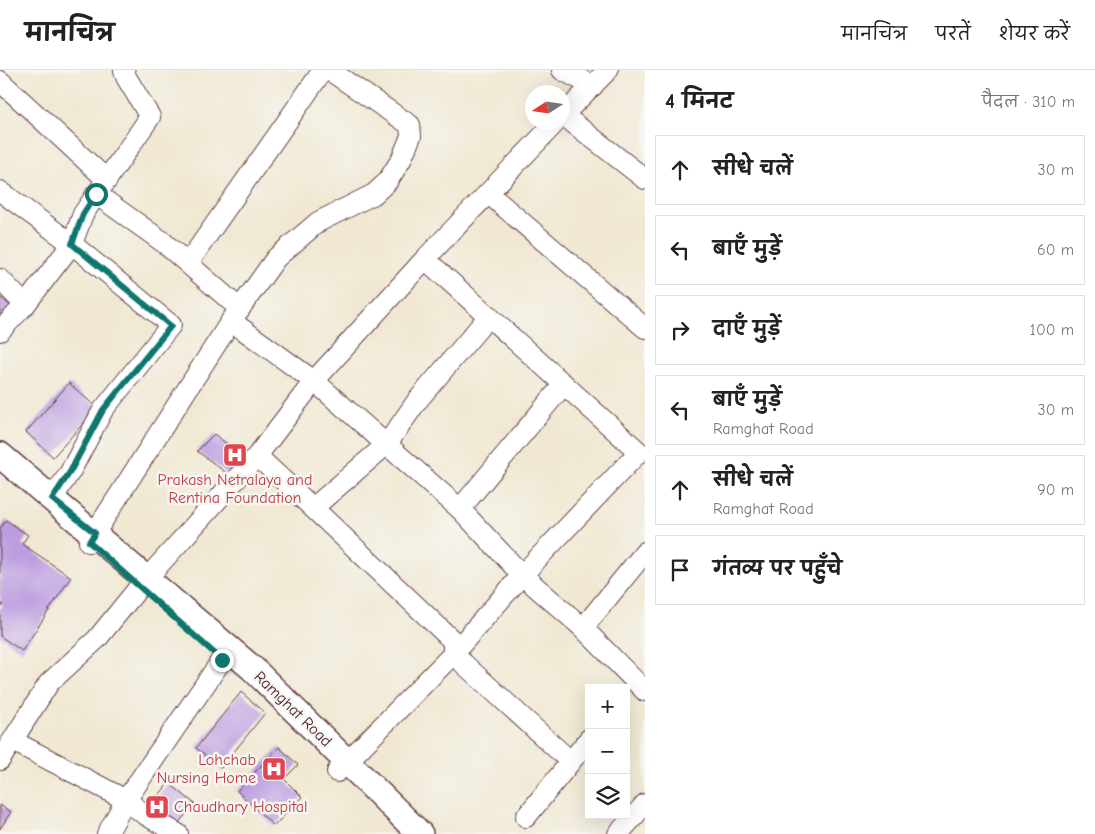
<!DOCTYPE html>
<html lang="hi">
<head>
<meta charset="utf-8">
<style>
  :root { --surface:#fff; --page:#f2f2f2; --text:#222; --muted:#767676; --line:#e0e0e0 }
  body { margin:0; font-family:"Comic Neue","Playpen Sans Deva",sans-serif; background:var(--page); color:var(--text) }
  .controls { position:absolute; right:15px; bottom:15px; display:grid; overflow:hidden; border-radius:0px; box-shadow:0 5px 20px #0002 }
  .controls button { width:45px; height:45px; display:grid; place-items:center; padding:0; border:0; border-bottom:1px solid var(--line); background:var(--surface); color:var(--text); font:25px sans-serif }
  .compass { position:absolute; left:525px; top:15px; width:45px; height:45px; border-radius:50%; background:var(--surface); box-shadow:0 5px 20px #0002; rotate:258deg }
  .stop { position:absolute; width:15px; height:15px; margin:-11px; border:4px solid #0f766e; border-radius:50%; background:#fff }
  .stop.end { background:#0f766e; border-color:#fff; box-shadow:0 1px 5px #0008 }
  .list { margin:0; padding:0; list-style:none }
  h2 { display:flex; justify-content:space-between; align-items:center; height:65px; margin:0; padding:0 20px; font-size:21px }
  h2 small { font-size:16px; font-weight:400; color:var(--muted) }
  .list li { display:grid; grid-template-columns:32px 1fr auto; gap:15px; align-items:center; box-sizing:border-box; height:70px; margin:0 10px 10px; padding:0 10px; border:1px solid var(--line); border-radius:0px }
  .list b { display:block; font-size:19px; white-space:nowrap }
  .list p { margin:0; font-size:16px; white-space:nowrap; color:var(--muted) }
  .list em { font-size:16px; font-style:normal; color:var(--muted) }
  .icon { flex:none; width:28px; height:28px; fill:none; stroke:currentColor; stroke-width:2; stroke-linecap:round; stroke-linejoin:round }
  .map { position:relative; flex:none; width:645px; height:764px; overflow:hidden }
  header { display:flex; align-items:center; gap:30px; box-sizing:border-box; height:70px; padding:0 25px; background:var(--surface); border-bottom:1px solid var(--line) }
  header strong { font-size:24px }
  nav { display:flex; gap:28px; margin-inline-start:auto; font-size:18px }
  main { display:flex }
  aside { flex:1; background:var(--surface) }
  .map>svg:first-child { display:block }
  .building { fill:#bc9de0 }
  .lines { fill:none; stroke-linecap:round; stroke-linejoin:round }
  .minor-casing { stroke:#633d44; stroke-width:22 }
  .major-casing { stroke:#633d44; stroke-width:28 }
  .minor { stroke:#fff; stroke-width:20 }
  .major { stroke:#fff; stroke-width:25 }
  .route { stroke:#0f766e; stroke-width:6 }
  .labels { text-anchor:middle; dominant-baseline:central; stroke-width:5; stroke-linejoin:round; paint-order:stroke }
  .health-label { font-size:16px; fill:#be3a42; stroke:#f6f6f2 }
  .street-label { font-size:16px; fill:#4a1f2b; stroke:#f6f6f2 }
</style>
</head>
<body>
<header>
<strong>मानचित्र</strong>
<nav><a>मानचित्र</a><a>परतें</a><a>शेयर करें</a></nav>
</header>
<main>
<div class="map">
<svg width="645" height="764" viewBox="0 0 645 764">
  <rect width="100%" height="100%" fill="#f6f6f2"/>
  <filter id="ink" filterUnits="userSpaceOnUse"><feTurbulence type="fractalNoise" baseFrequency=".02" numOctaves="2"/><feDisplacementMap in="SourceGraphic" scale="10" xChannelSelector="R" yChannelSelector="G"/><feConvolveMatrix kernelMatrix="1 2 1 2 8 2 1 2 1" color-interpolation-filters="sRGB"/></filter>
  <filter id="wash" filterUnits="userSpaceOnUse"><feTurbulence type="fractalNoise" baseFrequency=".0096" numOctaves="4" result="noise"/><feDisplacementMap in="SourceGraphic" scale="20" xChannelSelector="R" yChannelSelector="G"/><feGaussianBlur stdDeviation="1.12" result="paint"/><feColorMatrix in="noise" values="0 0 0 0 0 0 0 0 0 0 0 0 0 0 0 0 0 1.4 0 .05"/><feComposite in="paint" operator="in"/></filter>
  <g filter="url(#wash)">
    <rect width="100%" height="100%" fill="#f0e8d2"/>
    <g id="blocks">
      <g class="building">
        <path d="M 0,227 L 14,239 L 0,257 Z"/>
        <path d="M 69,313 L 97,338 L 53,387 L 26,362 Z"/>
        <path d="M 214,364 L 248,390 L 232,407 L 197,381 Z"/>
        <path d="M 6,450 L 28,465 L 22,474 L 71,507 L 22,581 L 0,566 L 0,539 L 3,535 L 0,533 L 0,459 Z"/>
        <path d="M 241,622 L 265,643 L 221,698 L 196,678 Z"/>
        <path d="M 279,677 L 298,695 L 284,709 L 302,727 L 274,756 L 237,721 Z"/>
        <path d="M 169,713 L 195,734 L 173,759 L 148,738 Z"/>
        <path d="M 0,735 L 11,742 L 0,759 Z"/>
      </g>
    </g>
  </g>
  <g filter="url(#ink)">
    <use href="#blocks" fill-opacity="0" stroke="#633d44" stroke-width="1"/>
    <g class="lines">
      <defs>
        <g id="minor">
          <path d="M 562,0 L 593,16"/>
          <path d="M 608,0 L 563,45 L 645,109"/>
          <path d="M 0,11 L 107,110"/>
          <path d="M 0,121 L 72,174 L 171,255 L 103,340 L 70,402 L 52,429"/>
          <path d="M 96,124 L 163,172 L 240,239"/>
          <path d="M 489,124 L 645,258"/>
          <path d="M 188,193 L 323,0"/>
          <path d="M 0,209 L 25,235"/>
          <path d="M 489,246 L 417,331 L 387,374 L 313,438 L 453,571 L 453,584 L 570,691"/>
          <path d="M 231,251 L 314,311 L 460,439 L 522,505 L 583,558 L 645,621"/>
          <path d="M 0,261 L 25,235 L 72,174 L 83,144 L 150,47 L 126,7 L 124,0"/>
          <path d="M 257,386 L 313,438"/>
          <path d="M 460,439 L 564,314"/>
          <path d="M 89,472 L 231,251 L 276,188 L 318,152 L 374,124 L 387,112 L 401,90 L 411,66 L 410,55 L 329,0"/>
          <path d="M 583,558 L 645,482"/>
          <path d="M 13,671 L 126,730 L 144,744 L 178,764"/>
          <path d="M 0,690 L 49,613 L 97,569 L 140,516 L 257,386 L 314,311 L 425,189 L 556,52"/>
          <path d="M 337,702 L 453,584 L 522,505 L 639,382 L 425,189"/>
          <path d="M 526,747 L 589,669"/>
          <path d="M 107,764 L 126,730 L 230,578"/>
          <path d="M 618,764 L 645,734"/>
        </g>
        <path id="major" d="M 0,385 L 252,598 L 420,764"/>
      </defs>
      <use href="#minor" class="minor-casing"/>
      <use href="#major" class="major-casing"/>
      <use href="#minor" class="minor"/>
      <use href="#major" class="major"/>
    </g>
  </g>
  <g class="lines" filter="url(#ink)">
    <path class="route" d="M 96,124 L 83,144 L 72,174 L 171,256 L 103,340 L 70,402 L 52,429 L 95,463 L 89,472 L 222,590"/>
  </g>
  <defs>
    <symbol id="hospital-square" viewBox="-11 -11 22 22"><rect x="-9" y="-9" width="18" height="18" rx="4" fill="#e0444e" stroke="#f6f6f2"/><path d="M-5-5h3v3.5h4V-5h3V5h-3V1.5h-4V5h-3Z" fill="#fff"/></symbol>
  </defs>
  <g fill-rule="evenodd">
    <use href="#hospital-square" x="221" y="371" width="28" height="28"/>
    <use href="#hospital-square" x="260" y="685" width="28" height="28"/>
    <use href="#hospital-square" x="143" y="723" width="28" height="28"/>
  </g>
  <g class="labels">
    <g class="health-label">
      <text x="235" y="410">Prakash Netralaya and<tspan x="235" dy="18">Rentina Foundation</tspan></text>
      <text x="256" y="690" text-anchor="end">Lohchab<tspan x="256" dy="18">Nursing Home</tspan></text>
      <text x="174" y="737" text-anchor="start">Chaudhary Hospital</text>
    </g>
    <g class="street-label">
      <text transform="translate(293 639) rotate(44)">Ramghat Road</text>
    </g>
  </g>
</svg>
<div class="controls">
<button>+</button>
<button>−</button>
<button><svg class="icon" aria-label="layers" viewBox="0 0 24 24"><path d="M12 4l9 5-9 5-9-5zM3 14l9 5 9-5"/></svg></button>
</div>
<svg class="compass" viewBox="-18 -18 36 36"><path d="M0-13l5 13h-10z" fill="#e53935"/><path d="M0 13l5-13h-10z" fill="#767676"/></svg>
<div class="stop" style="left:96px;top:124px"></div>
<div class="stop end" style="left:222px;top:590px"></div>
</div>
<aside>
<h2>4 मिनट<small>पैदल · 310 m</small></h2>
<ul class="list">
<li><svg class="icon" aria-label="ahead" viewBox="0 0 24 24"><path d="M12 20V5M6 11l6-6 6 6"/></svg><div><b>सीधे चलें</b></div><em>30 m</em></li>
<li><svg class="icon" aria-label="left" viewBox="0 0 24 24"><path d="M17 20v-9H6M10 6l-5 5 5 5"/></svg><div><b>बाएँ मुड़ें</b></div><em>60 m</em></li>
<li><svg class="icon" aria-label="right" viewBox="0 0 24 24"><path d="M7 20v-9h11M14 6l5 5-5 5"/></svg><div><b>दाएँ मुड़ें</b></div><em>100 m</em></li>
<li><svg class="icon" aria-label="left" viewBox="0 0 24 24"><path d="M17 20v-9H6M10 6l-5 5 5 5"/></svg><div><b>बाएँ मुड़ें</b><p>Ramghat Road</p></div><em>30 m</em></li>
<li><svg class="icon" aria-label="ahead" viewBox="0 0 24 24"><path d="M12 20V5M6 11l6-6 6 6"/></svg><div><b>सीधे चलें</b><p>Ramghat Road</p></div><em>90 m</em></li>
<li><svg class="icon" aria-label="arrive" viewBox="0 0 24 24"><path d="M6 21V4h12l-3 4 3 4H6"/></svg><div><b>गंतव्य पर पहुँचे</b></div></li>
</ul>
</aside>
</main>
</body>
</html>
